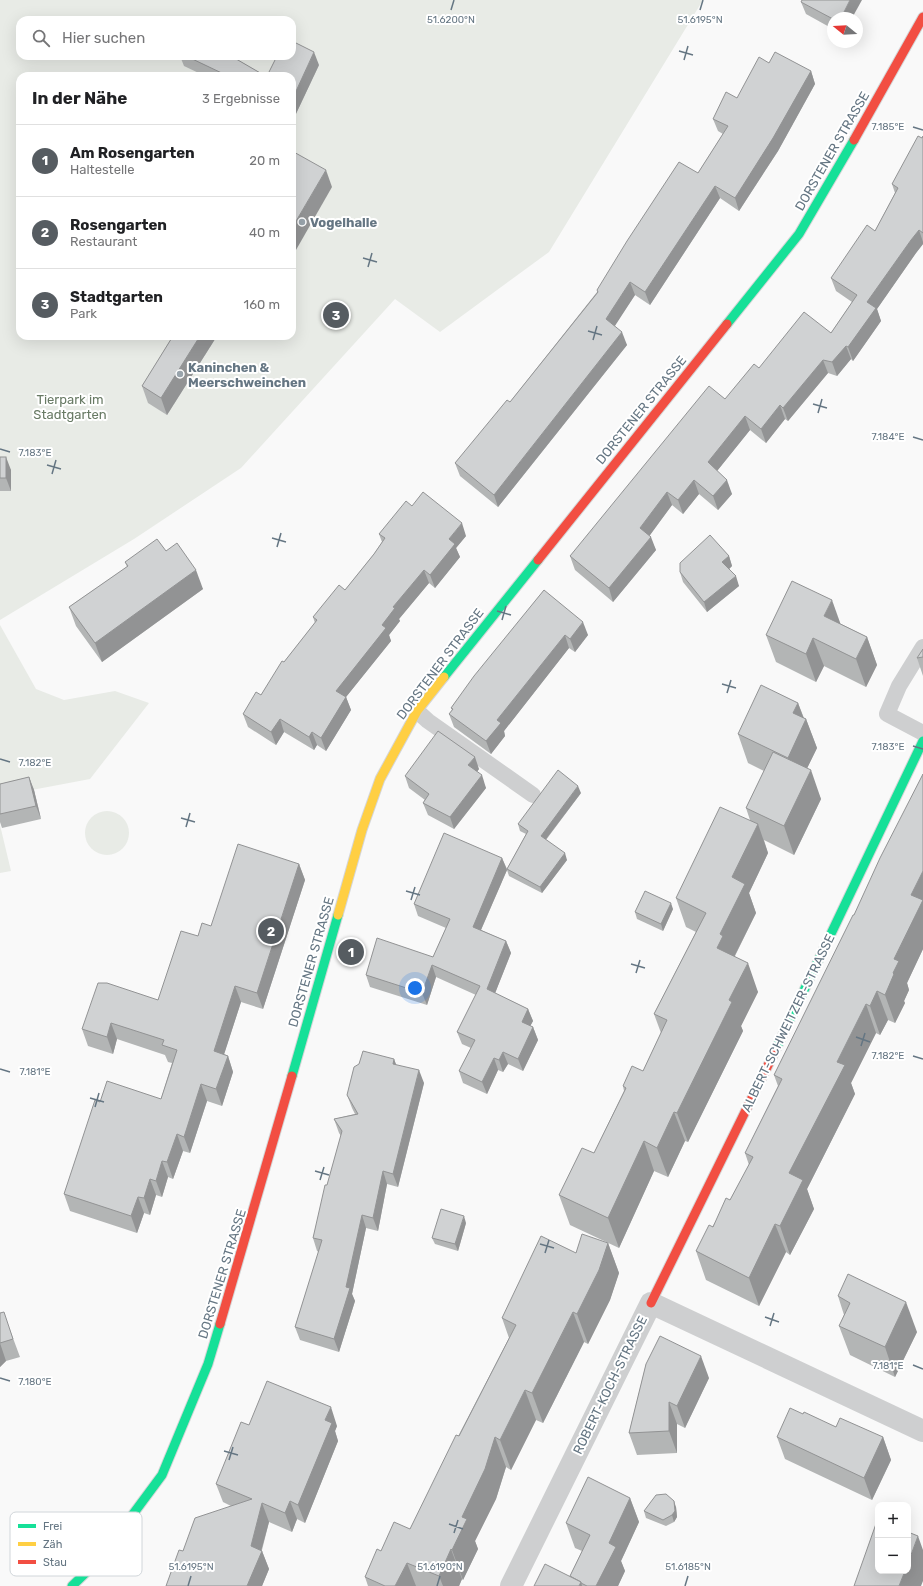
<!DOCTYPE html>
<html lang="de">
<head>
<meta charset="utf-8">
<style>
  :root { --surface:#fff; --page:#f6f6f6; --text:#202124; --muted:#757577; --line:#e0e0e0; --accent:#565c61 }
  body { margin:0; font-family:Rubik,sans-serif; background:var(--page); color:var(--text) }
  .controls { position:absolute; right:12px; bottom:12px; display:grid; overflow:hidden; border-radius:8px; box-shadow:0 4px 16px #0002 }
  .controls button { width:36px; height:36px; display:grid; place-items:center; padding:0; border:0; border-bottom:1px solid var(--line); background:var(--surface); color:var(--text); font:20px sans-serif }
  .compass { position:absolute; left:827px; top:12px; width:36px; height:36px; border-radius:50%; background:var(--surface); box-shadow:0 4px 16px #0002; rotate:288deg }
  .you { position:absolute; left:415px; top:988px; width:14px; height:14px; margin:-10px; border:3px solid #fff; border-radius:50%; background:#1a73e8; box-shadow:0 0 0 6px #1a73e833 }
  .badge { display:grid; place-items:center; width:26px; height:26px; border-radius:50%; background:var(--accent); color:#fff; font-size:13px; font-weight:700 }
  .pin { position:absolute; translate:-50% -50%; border:2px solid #fff; box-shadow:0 1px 4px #0006 }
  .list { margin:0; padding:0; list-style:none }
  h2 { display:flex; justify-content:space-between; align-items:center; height:52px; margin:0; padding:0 16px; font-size:17px }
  h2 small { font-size:13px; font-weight:400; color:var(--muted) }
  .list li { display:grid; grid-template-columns:26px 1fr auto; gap:12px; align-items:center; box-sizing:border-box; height:72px; padding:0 16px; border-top:1px solid var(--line) }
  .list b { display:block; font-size:15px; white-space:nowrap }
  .list p { margin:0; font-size:13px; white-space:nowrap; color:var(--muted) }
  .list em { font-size:13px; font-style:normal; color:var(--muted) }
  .icon { flex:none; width:22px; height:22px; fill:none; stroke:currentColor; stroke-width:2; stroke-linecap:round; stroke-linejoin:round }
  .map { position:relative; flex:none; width:923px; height:1586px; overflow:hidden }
  .search { position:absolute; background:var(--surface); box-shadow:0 4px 16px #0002; left:16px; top:16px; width:280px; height:44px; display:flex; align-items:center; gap:10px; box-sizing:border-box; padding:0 14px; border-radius:12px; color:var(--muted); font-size:15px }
  .panel { position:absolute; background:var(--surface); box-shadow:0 4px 16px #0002; left:16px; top:72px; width:280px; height:268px; border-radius:12px }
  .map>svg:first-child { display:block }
  .green { fill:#e8ebe6; fill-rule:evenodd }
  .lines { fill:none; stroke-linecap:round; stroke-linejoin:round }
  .fast-casing { stroke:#d5d6d7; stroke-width:11 }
  .slow-casing { stroke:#d5d6d7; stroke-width:11 }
  .jam-casing { stroke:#d5d6d7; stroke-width:11 }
  .lane { stroke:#cecfd0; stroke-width:16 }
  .street { stroke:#cecfd0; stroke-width:22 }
  .fast { stroke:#16e098; stroke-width:9 }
  .slow { stroke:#ffcf43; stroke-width:9 }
  .jam { stroke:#f24e42; stroke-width:9 }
  .wall { fill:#b3b5b5 }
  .shaded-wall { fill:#929394 }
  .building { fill:#d0d2d3; stroke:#929394 }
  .ticks { fill:none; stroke:#657683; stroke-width:1.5 }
  .poi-dot { fill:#99a4ac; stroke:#fff; stroke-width:1.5 }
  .labels { text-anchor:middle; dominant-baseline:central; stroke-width:4; stroke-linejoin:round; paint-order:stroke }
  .street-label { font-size:13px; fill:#657683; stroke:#fff }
  .poi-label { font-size:13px; font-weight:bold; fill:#657683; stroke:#fff; text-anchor:start }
  .park-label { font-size:13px; fill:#687a64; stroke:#fff }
  .key { fill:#fff; stroke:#d1d6da; stroke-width:1 }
  .key-label { font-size:11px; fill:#657683 }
  .ticks-label { font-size:10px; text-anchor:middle; fill:#657683; stroke:#fff; stroke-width:4; stroke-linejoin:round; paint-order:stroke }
</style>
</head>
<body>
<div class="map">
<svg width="923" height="1586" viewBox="0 0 923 1586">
  <rect width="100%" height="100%" fill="#f9f9f9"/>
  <g class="green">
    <path d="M 0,0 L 703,0 L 549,252 L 440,332 L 395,299 L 241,468 L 134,539 L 0,620 ZM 20,20 L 292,20 L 292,56 L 20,56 ZM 20,76 L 292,76 L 292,336 L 20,336 Z"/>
    <path d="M 0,625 L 36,689 L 64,700 L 115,691 L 149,703 L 90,779 L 0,796 Z"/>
    <circle cx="107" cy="833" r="22"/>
    <path d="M 0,825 L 11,871 L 0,873 Z"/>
  </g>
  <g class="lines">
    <defs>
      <g id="fast">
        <path d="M 727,324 L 799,234 L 854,140"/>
        <path d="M 444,677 L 538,560"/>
        <path d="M 776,1049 L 923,741"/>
        <path d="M 292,1076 L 338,915"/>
        <path d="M 72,1586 L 99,1560 L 162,1475 L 208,1364 L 220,1324"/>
      </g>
      <path id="slow" d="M 338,915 L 362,830 L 380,779 L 417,711 L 444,677"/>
      <g id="jam">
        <path d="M 854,140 L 923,17"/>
        <path d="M 538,560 L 727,324"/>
        <path d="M 651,1303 L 776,1049"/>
        <path d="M 220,1324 L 292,1076"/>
      </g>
    </defs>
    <use href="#fast" class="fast-casing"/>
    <use href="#slow" class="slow-casing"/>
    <use href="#jam" class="jam-casing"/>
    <g class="lane">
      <path d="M 923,647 L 899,686 L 887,714 L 923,733"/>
      <path d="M 417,711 L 428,721 L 533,795"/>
    </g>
    <path class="street" d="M 511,1586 L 651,1303 L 923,1431"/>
    <use href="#fast" class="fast"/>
    <use href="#slow" class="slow"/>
    <use href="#jam" class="jam"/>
  </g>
  <g class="wall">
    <path d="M 801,2 L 833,18 L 833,29 L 806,14 Z"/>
    <path d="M 180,56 L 231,56 L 262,74 L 262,76 L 205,76 L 184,66 Z"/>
    <path d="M 769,63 L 811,71 L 815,84 L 778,151 L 739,211 L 720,198 L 650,305 L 635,295 L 614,326 L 627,345 L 498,507 L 460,476 L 455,463 L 510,402 L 597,292 L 597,290 L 698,173 L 723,134 L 718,131 L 713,119 L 737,98 Z"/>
    <path d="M 319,65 L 294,118 L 292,117 L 292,76 Z"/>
    <path d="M 923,136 L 923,244 L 916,253 L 877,309 L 881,321 L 853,361 L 851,359 L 837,376 L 828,373 L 788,421 L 785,419 L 766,443 L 750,430 L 717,471 L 732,494 L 718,510 L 699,494 L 683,514 L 672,505 L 649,536 L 656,550 L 613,602 L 575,570 L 570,556 L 725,399 L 759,368 L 831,333 L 852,302 L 836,291 L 831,278 L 875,231 L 895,193 L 892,184 Z"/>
    <path d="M 173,336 L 217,336 L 167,415 L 148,403 L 142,386 Z"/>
    <path d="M 0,457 L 11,470 L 11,491 L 0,491 Z"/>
    <path d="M 379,534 L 466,536 L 456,548 L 460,557 L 435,588 L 429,583 L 399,619 L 400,621 L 389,635 L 391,641 L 346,697 L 351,710 L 326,751 L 317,745 L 314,750 L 284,732 L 276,745 L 248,727 L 243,714 L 261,695 L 284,662 L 315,623 L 313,617 L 345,590 L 374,554 L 382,542 Z"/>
    <path d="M 166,551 L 203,589 L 102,662 L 76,626 L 69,607 L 127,567 L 125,562 Z"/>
    <path d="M 729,556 L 732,566 L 729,569 L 739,586 L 707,612 L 683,582 L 680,572 Z"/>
    <path d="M 544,590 L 588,635 L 575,652 L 569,648 L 504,731 L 505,736 L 491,754 L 454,727 L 449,714 L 452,710 L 451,708 Z"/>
    <path d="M 841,624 L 867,637 L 877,665 L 866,687 L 824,666 L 816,682 L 776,662 L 766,635 Z"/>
    <path d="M 923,649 L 923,676 L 917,658 Z"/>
    <path d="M 798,703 L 804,718 L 806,719 L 817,748 L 807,768 L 821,799 L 794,855 L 764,840 L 768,853 L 749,893 L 756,913 L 735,956 L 758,992 L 741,1026 L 743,1031 L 688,1142 L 685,1141 L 668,1177 L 654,1171 L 619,1248 L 570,1225 L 559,1195 L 594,1153 L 624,1091 L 623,1086 L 643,1071 L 661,1033 L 654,1014 L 696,932 L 686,927 L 676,898 L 750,820 L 746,808 L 764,771 L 748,763 L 738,734 Z"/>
    <path d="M 479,769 L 477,772 L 486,788 L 454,829 L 428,815 L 423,803 L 425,800 L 409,788 L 405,776 Z"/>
    <path d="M 923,774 L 923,949 L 907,983 L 909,990 L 904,1001 L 905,1003 L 895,1023 L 888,1020 L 880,1035 L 876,1033 L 851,1083 L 855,1094 L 807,1189 L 814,1209 L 790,1255 L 786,1252 L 759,1306 L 706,1280 L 696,1251 L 730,1200 L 749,1165 L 745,1153 L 778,1086 L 774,1075 L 854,915 Z"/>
    <path d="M 29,777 L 34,790 L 41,819 L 2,828 L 0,822 L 0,784 Z"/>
    <path d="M 581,793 L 546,840 L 567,860 L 542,893 L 509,876 L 507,870 L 481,930 L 506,941 L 511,953 L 495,993 L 528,1009 L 533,1021 L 530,1026 L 533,1027 L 538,1040 L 523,1071 L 508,1064 L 503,1072 L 498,1070 L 487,1094 L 463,1083 L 459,1071 L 471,1048 L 462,1044 L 457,1032 L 476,995 L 436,977 L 427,1005 L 370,987 L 366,975 L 433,957 L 446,928 L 418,916 L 414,904 L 502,858 L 507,869 L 526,834 L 520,831 L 518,824 Z"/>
    <path d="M 299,864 L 305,880 L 263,1009 L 241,1002 L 224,1054 L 228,1056 L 233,1072 L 222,1106 L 207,1101 L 190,1153 L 183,1151 L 173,1179 L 168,1177 L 162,1197 L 156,1195 L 150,1215 L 144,1213 L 137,1233 L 70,1211 L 64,1194 L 100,1102 L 161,1099 L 172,1063 L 168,1062 L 165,1055 L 117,1039 L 113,1054 L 88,1046 L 82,1029 L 158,1000 L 198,936 Z"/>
    <path d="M 673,909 L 663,931 L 637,919 L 635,912 Z"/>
    <path d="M 394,1059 L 396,1065 L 424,1083 L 398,1187 L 387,1184 L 378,1231 L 366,1228 L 352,1294 L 355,1301 L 339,1352 L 300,1340 L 295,1327 L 319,1252 L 317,1251 L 313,1238 L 341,1136 L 339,1133 L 334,1119 L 355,1114 L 352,1108 L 347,1095 Z"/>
    <path d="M 466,1223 L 458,1251 L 435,1244 L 432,1238 Z"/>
    <path d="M 608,1243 L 619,1273 L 610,1300 L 588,1344 L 584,1342 L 543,1423 L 536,1420 L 511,1470 L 506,1467 L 496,1499 L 475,1541 L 478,1549 L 463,1580 L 462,1579 L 459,1586 L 368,1586 L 365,1577 L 381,1551 L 410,1529 L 509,1338 L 502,1318 L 576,1253 Z"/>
    <path d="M 838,1296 L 917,1332 L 895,1377 L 850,1355 L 839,1326 L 844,1315 Z"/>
    <path d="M 0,1313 L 10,1330 L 20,1357 L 6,1361 L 0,1367 Z"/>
    <path d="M 646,1364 L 709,1378 L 685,1428 L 677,1424 L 677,1453 L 637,1455 L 629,1433 Z"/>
    <path d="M 803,1414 L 836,1427 L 883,1437 L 891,1460 L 872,1500 L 785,1459 L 777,1437 Z"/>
    <path d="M 249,1425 L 337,1426 L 335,1431 L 338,1441 L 305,1523 L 297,1519 L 292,1532 L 269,1522 L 262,1550 L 262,1551 L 269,1569 L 262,1586 L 166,1586 L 183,1551 L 231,1506 L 223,1502 L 216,1484 Z"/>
    <path d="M 630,1498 L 639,1522 L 621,1561 L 625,1571 L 618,1586 L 534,1586 L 570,1576 L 582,1551 L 575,1548 L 566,1523 Z"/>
    <path d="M 676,1507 L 677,1517 L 674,1522 L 666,1526 L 646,1518 L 644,1511 Z"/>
  </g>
  <g class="shaded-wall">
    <path d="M 850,0 L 862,0 L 852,18 L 841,18 Z"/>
    <path d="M 314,52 L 319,65 L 294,118 L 292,112 L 292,100 Z"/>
    <path d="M 811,71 L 815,84 L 778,151 L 739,211 L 735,198 Z"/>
    <path d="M 326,170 L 332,187 L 292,257 L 292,228 Z"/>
    <path d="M 715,186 L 720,198 L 650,305 L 645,292 Z"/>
    <path d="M 919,230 L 923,242 L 923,244 L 916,253 L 877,309 L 881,321 L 853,361 L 848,347 L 867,302 L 911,240 Z"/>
    <path d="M 630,282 L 635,295 L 611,332 L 606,319 Z"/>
    <path d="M 622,332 L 627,345 L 498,507 L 494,495 Z"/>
    <path d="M 200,336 L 217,336 L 167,415 L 161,398 Z"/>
    <path d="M 846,346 L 851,359 L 837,376 L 832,362 Z"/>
    <path d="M 823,360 L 828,373 L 788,421 L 783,408 Z"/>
    <path d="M 780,405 L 785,419 L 766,443 L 761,429 Z"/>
    <path d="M 745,416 L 750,430 L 713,476 L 708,462 Z"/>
    <path d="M 6,457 L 11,470 L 11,491 L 6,478 Z"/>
    <path d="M 694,480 L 699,494 L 683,514 L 678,500 Z"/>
    <path d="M 727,480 L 732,494 L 718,510 L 713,496 Z"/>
    <path d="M 667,492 L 672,505 L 645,542 L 640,528 Z"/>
    <path d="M 462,523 L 466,536 L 456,548 L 460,557 L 435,588 L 430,575 L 449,539 Z"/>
    <path d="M 651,537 L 656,550 L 613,602 L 609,588 Z"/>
    <path d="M 729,556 L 732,566 L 726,572 L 722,562 Z"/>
    <path d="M 196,570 L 203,589 L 102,662 L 95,643 Z"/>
    <path d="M 424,570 L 429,583 L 399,619 L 400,621 L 389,635 L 391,641 L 346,697 L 351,710 L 326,751 L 321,738 L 336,691 L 382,625 L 393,607 Z"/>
    <path d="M 736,576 L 739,586 L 707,612 L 704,602 Z"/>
    <path d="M 832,600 L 842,628 L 824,616 Z"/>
    <path d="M 583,622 L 588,635 L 575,652 L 570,639 Z"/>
    <path d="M 565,635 L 569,648 L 504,731 L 505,736 L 491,754 L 486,741 L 497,720 Z"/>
    <path d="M 867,637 L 877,665 L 866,687 L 856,659 Z"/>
    <path d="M 813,638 L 824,666 L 816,682 L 806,654 Z"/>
    <path d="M 798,703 L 805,722 L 806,719 L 817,748 L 798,787 L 788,758 L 793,713 Z"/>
    <path d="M 280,719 L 284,732 L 276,745 L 271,732 Z"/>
    <path d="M 312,732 L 317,745 L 314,750 L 309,737 Z"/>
    <path d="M 475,757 L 479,769 L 473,777 L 468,765 Z"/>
    <path d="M 811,770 L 821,799 L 794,855 L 784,826 Z"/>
    <path d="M 482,775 L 486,788 L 454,829 L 450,817 Z"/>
    <path d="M 29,777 L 34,790 L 41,819 L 36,806 Z"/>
    <path d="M 578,786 L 581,793 L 543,843 L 541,836 Z"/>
    <path d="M 758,824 L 768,853 L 749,893 L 756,913 L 732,961 L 717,948 L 732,877 Z"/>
    <path d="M 565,853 L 567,860 L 542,893 L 540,887 Z"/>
    <path d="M 502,858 L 507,870 L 477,939 L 473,927 Z"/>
    <path d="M 299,864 L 305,880 L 263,1009 L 257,993 Z"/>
    <path d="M 923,871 L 923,949 L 907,983 L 909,990 L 904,1001 L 905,1003 L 895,1023 L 885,995 L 893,973 L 894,959 L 911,895 Z"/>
    <path d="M 671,903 L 673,909 L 663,931 L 661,924 Z"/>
    <path d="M 506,941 L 511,953 L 492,1001 L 487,989 Z"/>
    <path d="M 748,963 L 758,992 L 741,1026 L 743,1031 L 688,1142 L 677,1113 L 729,1000 Z"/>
    <path d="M 432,965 L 436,977 L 427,1005 L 422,993 Z"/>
    <path d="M 235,986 L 241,1002 L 220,1067 L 214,1051 Z"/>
    <path d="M 877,991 L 888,1020 L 880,1035 L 870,1006 Z"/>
    <path d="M 866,1004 L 876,1033 L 851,1083 L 855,1094 L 807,1189 L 814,1209 L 790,1255 L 780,1226 L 789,1173 L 837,1062 Z"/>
    <path d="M 528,1009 L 533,1021 L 526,1034 L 522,1022 Z"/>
    <path d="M 111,1023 L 117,1039 L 113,1054 L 107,1037 Z"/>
    <path d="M 533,1027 L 538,1040 L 523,1071 L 518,1059 Z"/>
    <path d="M 503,1052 L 508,1064 L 503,1072 L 499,1060 Z"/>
    <path d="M 228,1056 L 233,1072 L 222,1106 L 216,1089 Z"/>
    <path d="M 494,1058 L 498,1070 L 487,1094 L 482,1082 Z"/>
    <path d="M 394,1059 L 399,1072 L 393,1064 Z"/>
    <path d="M 419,1070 L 424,1083 L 398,1187 L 393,1174 Z"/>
    <path d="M 201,1084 L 207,1101 L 190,1153 L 184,1137 Z"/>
    <path d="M 674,1112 L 685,1141 L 668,1177 L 657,1148 Z"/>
    <path d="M 177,1134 L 183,1151 L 173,1179 L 167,1162 Z"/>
    <path d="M 644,1141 L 654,1171 L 619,1248 L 608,1218 Z"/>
    <path d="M 162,1161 L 168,1177 L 162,1197 L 156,1181 Z"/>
    <path d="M 383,1171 L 387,1184 L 378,1231 L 373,1218 Z"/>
    <path d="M 150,1179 L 156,1195 L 150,1215 L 144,1198 Z"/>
    <path d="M 138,1197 L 144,1213 L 137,1233 L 131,1216 Z"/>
    <path d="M 362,1215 L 366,1228 L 352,1294 L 355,1301 L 339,1352 L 334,1339 Z"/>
    <path d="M 464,1216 L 466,1223 L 458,1251 L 455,1244 Z"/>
    <path d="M 775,1224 L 786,1252 L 759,1306 L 749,1278 Z"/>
    <path d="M 608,1243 L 619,1273 L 610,1300 L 588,1344 L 577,1314 Z"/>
    <path d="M 906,1302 L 917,1332 L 895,1377 L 885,1347 Z"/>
    <path d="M 573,1312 L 584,1342 L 543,1423 L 532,1393 Z"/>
    <path d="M 0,1343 L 6,1361 L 0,1367 Z"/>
    <path d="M 701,1356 L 709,1378 L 685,1428 L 677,1406 Z"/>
    <path d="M 525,1390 L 536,1420 L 511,1470 L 500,1440 Z"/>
    <path d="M 669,1402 L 677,1424 L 677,1453 L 669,1431 Z"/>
    <path d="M 331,1407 L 337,1426 L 335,1431 L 338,1441 L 305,1523 L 298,1505 L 325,1420 Z"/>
    <path d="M 495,1437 L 506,1467 L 496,1499 L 475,1541 L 478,1549 L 463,1580 L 452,1550 L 462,1517 Z"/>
    <path d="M 883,1437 L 891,1460 L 872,1500 L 864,1478 Z"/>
    <path d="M 630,1498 L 639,1522 L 621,1561 L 625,1571 L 618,1586 L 596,1586 L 609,1543 Z"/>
    <path d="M 290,1501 L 297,1519 L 292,1532 L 285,1513 Z"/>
    <path d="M 674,1501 L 676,1507 L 677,1517 L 674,1522 L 672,1515 Z"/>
    <path d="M 262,1503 L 269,1522 L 260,1555 L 262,1551 L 269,1569 L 262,1586 L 247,1586 L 251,1546 Z"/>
    <path d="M 918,1536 L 923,1550 L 923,1581 L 921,1586 L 899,1586 L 905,1571 L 908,1571 L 908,1563 Z"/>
    <path d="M 451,1549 L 462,1579 L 459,1586 L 443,1586 L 439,1576 Z"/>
    <path d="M 407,1563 L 416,1586 L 395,1586 Z"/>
    <path d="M 581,1582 L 582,1586 L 579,1586 Z"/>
  </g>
  <g class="building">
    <path d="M 802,0 L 850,0 L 841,18 L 833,18 L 833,19 L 801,2 Z"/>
    <path d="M 292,41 L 314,52 L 292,100 L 292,76 L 267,76 L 277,56 L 292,56 Z"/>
    <path d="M 775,52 L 811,71 L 773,138 L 735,198 L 715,186 L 645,292 L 630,282 L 606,319 L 622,332 L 494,495 L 455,463 L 507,400 L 510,402 L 598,292 L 597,290 L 627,241 L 679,162 L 698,173 L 728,126 L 713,119 L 726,92 L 737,98 L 759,57 L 769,63 Z"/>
    <path d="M 186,56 L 231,56 L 262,74 L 261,76 L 228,76 Z"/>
    <path d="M 918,136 L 922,138 L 923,136 L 923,233 L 919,230 L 911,240 L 867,302 L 876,308 L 848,347 L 846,346 L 832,362 L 823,360 L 783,408 L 780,405 L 761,429 L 745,416 L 708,462 L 727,480 L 713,496 L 694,480 L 678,500 L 667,492 L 640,528 L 651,537 L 609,588 L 570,556 L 709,386 L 725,399 L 754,364 L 759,368 L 804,312 L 831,333 L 857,295 L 831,278 L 867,225 L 875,231 L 898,188 L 892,184 Z"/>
    <path d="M 292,151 L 326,170 L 292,228 Z"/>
    <path d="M 173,336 L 200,336 L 161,398 L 142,386 Z"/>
    <rect x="0" y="457" width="6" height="21"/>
    <path d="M 423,492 L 462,523 L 449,539 L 455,544 L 430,575 L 424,570 L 393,607 L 395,608 L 382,625 L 386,628 L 336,691 L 346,697 L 321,738 L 312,732 L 309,737 L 280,719 L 271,732 L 243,714 L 256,692 L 261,695 L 282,661 L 284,662 L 317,620 L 313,617 L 339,585 L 345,590 L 374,554 L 385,538 L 379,534 L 406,501 L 412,506 Z"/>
    <path d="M 710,535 L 729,556 L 722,562 L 736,576 L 704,602 L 680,572 L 680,563 Z"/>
    <path d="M 157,539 L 166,551 L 177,543 L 196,570 L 95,643 L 69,607 L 128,566 L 125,562 Z"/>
    <path d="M 792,581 L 832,600 L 824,616 L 867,637 L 856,659 L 813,638 L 806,654 L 766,635 Z"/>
    <path d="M 544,590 L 583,622 L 570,639 L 565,635 L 497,720 L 501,723 L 486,741 L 449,714 L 453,709 L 451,708 L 474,676 Z"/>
    <path d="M 923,649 L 923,657 L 917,658 Z"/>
    <path d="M 761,685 L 798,703 L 793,713 L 806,719 L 788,758 L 738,734 Z"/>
    <path d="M 438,731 L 475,757 L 468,765 L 482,775 L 450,817 L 423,803 L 429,794 L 405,776 Z"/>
    <path d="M 773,752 L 811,770 L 784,826 L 746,808 Z"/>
    <path d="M 558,770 L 578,786 L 541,836 L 565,853 L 540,887 L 507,869 L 528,831 L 518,824 Z"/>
    <path d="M 923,774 L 923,871 L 911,895 L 923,900 L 894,959 L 899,961 L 893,973 L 894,974 L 885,995 L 877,991 L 870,1006 L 866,1004 L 837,1062 L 845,1065 L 789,1173 L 803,1180 L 780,1226 L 775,1224 L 749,1278 L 696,1251 L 709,1225 L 713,1227 L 726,1198 L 730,1200 L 753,1157 L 745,1153 L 782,1079 L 774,1075 L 853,915 L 854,915 L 880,858 Z"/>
    <path d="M 29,777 L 36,806 L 0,814 L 0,784 Z"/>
    <path d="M 720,807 L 758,824 L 732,877 L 745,884 L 720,934 L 723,936 L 717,948 L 748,963 L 729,1000 L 732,1002 L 677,1113 L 674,1112 L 657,1148 L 644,1141 L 608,1218 L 559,1195 L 582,1148 L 594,1153 L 626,1088 L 623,1086 L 632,1066 L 643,1071 L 667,1020 L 654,1014 L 706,913 L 676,898 Z"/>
    <path d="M 444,833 L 502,858 L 473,927 L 506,941 L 487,989 L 528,1009 L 522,1022 L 533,1027 L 518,1059 L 503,1052 L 499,1060 L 494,1058 L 482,1082 L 459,1071 L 475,1040 L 457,1032 L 480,986 L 432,965 L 422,993 L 366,975 L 377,938 L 433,957 L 450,919 L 414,904 Z"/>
    <path d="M 238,844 L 299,864 L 257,993 L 235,986 L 214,1051 L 228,1056 L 216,1089 L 201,1084 L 184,1137 L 177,1134 L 167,1162 L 162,1161 L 156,1181 L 150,1179 L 144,1198 L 138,1197 L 131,1216 L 64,1194 L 95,1100 L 100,1102 L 107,1081 L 161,1099 L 177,1050 L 162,1045 L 164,1040 L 111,1023 L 107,1037 L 82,1029 L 98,983 L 107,983 L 158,1000 L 181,931 L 198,936 L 202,923 L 211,926 Z"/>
    <path d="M 645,891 L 671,903 L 661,924 L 635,912 Z"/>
    <path d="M 363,1051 L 394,1059 L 393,1064 L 419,1070 L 393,1174 L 383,1171 L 373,1218 L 362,1215 L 346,1287 L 350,1288 L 334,1339 L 295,1327 L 322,1240 L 313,1238 L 325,1185 L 327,1185 L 342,1131 L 334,1119 L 358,1114 L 347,1095 L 354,1067 L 359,1064 Z"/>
    <path d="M 441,1209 L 464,1216 L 455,1244 L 432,1238 Z"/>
    <path d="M 582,1234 L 608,1243 L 599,1270 L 577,1314 L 573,1312 L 532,1393 L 525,1390 L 500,1440 L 495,1437 L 485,1469 L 462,1517 L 467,1519 L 452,1550 L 451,1549 L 439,1576 L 407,1563 L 395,1586 L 385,1586 L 365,1577 L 377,1549 L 381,1551 L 394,1522 L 410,1529 L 456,1435 L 459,1436 L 516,1325 L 502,1318 L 541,1236 L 576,1253 Z"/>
    <path d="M 848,1274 L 906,1302 L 885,1347 L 839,1326 L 850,1303 L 838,1296 Z"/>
    <path d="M 4,1312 L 13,1339 L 0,1343 L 0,1313 Z"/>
    <path d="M 660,1336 L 701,1356 L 677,1406 L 669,1402 L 669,1431 L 629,1433 L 646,1364 Z"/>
    <path d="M 267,1381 L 331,1407 L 325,1420 L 332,1423 L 298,1505 L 290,1501 L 285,1513 L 262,1503 L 251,1546 L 262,1551 L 247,1586 L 166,1586 L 179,1550 L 183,1551 L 195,1518 L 252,1499 L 216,1484 L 241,1422 L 249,1425 Z"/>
    <path d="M 790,1408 L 803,1414 L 804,1412 L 836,1427 L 840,1418 L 883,1437 L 864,1478 L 777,1437 Z"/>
    <path d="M 588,1477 L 630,1498 L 609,1543 L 616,1547 L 596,1586 L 587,1586 L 581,1583 L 581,1582 L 570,1576 L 590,1535 L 566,1523 Z"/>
    <path d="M 666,1494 L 674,1501 L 675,1511 L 672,1515 L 663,1520 L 644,1511 L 656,1495 Z"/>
    <path d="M 877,1521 L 878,1522 L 878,1571 L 905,1571 L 899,1586 L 854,1586 Z"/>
    <path d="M 908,1532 L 918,1536 L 908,1563 Z"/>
    <path d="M 545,1564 L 581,1582 L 579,1586 L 534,1586 Z"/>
  </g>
  <path class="ticks" d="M 451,10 L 454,0M 700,10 L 703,0M 679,51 L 693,55M 684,60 L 688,46M 913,127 L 923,130M 363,258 L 377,262M 368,267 L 372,253M 588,331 L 602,335M 593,340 L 597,326M 813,404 L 827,408M 818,413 L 822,399M 913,437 L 923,440M 0,449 L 10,452M 47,465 L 61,469M 52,474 L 56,460M 272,538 L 286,542M 277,547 L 281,533M 497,611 L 511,615M 502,620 L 506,606M 722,684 L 736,688M 727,693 L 731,680M 913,746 L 923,749M 0,759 L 10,762M 181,818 L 195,822M 186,827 L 190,813M 406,891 L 420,895M 411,900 L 415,887M 631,964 L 645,968M 636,973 L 640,960M 856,1037 L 870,1042M 861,1046 L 865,1033M 913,1056 L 923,1059M 0,1069 L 10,1072M 90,1098 L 104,1102M 95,1107 L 99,1093M 315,1171 L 329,1175M 320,1180 L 324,1167M 540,1244 L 554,1248M 545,1253 L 549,1240M 765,1317 L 779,1322M 770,1326 L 774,1313M 913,1365 L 923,1369M 0,1378 L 10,1381M 224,1451 L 238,1455M 229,1460 L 233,1447M 449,1524 L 463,1529M 454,1533 L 458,1520M 188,1586 L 191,1576M 437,1586 L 440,1576M 685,1586 L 688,1576"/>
  <g class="poi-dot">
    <circle cx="302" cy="222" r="4"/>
    <circle cx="180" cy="374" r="4"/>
  </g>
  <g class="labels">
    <g class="street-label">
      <text transform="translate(832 151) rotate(-60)">DORSTENER STRASSE</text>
      <text transform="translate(641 410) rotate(-51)">DORSTENER STRASSE</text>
      <text transform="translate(440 664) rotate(-53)">DORSTENER STRASSE</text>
      <text transform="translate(311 962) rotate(-74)">DORSTENER STRASSE</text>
      <text transform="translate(788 1023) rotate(-64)">ALBERT-SCHWEITZER-STRASSE</text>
      <text transform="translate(222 1274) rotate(-73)">DORSTENER STRASSE</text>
      <text transform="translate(610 1385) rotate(-64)">ROBERT-KOCH-STRASSE</text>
    </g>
    <g class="poi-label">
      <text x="310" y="222">Vogelhalle</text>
      <text x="188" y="367">Kaninchen &amp;<tspan x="188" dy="15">Meerschweinchen</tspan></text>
    </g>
    <g class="park-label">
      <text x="70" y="399">Tierpark im<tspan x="70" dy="15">Stadtgarten</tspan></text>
    </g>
  </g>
  <rect x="10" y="1512" width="132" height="64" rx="6" class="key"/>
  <rect x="18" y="1524" width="18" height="4" fill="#16e098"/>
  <rect x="18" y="1542" width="18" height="4" fill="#ffcf43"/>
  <rect x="18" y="1560" width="18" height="4" fill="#f24e42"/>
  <g class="key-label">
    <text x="43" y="1530">Frei</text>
    <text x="43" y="1548">Zäh</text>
    <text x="43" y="1566">Stau</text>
  </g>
  <g class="ticks-label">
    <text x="451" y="23">51.6200°N</text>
    <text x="700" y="23">51.6195°N</text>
    <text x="888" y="130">7.185°E</text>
    <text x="888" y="440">7.184°E</text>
    <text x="35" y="456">7.183°E</text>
    <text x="888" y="750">7.183°E</text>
    <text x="35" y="766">7.182°E</text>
    <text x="888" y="1059">7.182°E</text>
    <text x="35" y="1075">7.181°E</text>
    <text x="888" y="1369">7.181°E</text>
    <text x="35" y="1385">7.180°E</text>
    <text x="191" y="1570">51.6195°N</text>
    <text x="440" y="1570">51.6190°N</text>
    <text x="688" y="1570">51.6185°N</text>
  </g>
</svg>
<div class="controls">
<button>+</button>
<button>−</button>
</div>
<svg class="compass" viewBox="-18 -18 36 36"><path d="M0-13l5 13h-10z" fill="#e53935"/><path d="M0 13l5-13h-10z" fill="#757577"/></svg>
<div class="you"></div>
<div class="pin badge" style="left:351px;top:952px">1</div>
<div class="pin badge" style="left:271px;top:931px">2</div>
<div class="pin badge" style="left:336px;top:315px">3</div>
<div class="search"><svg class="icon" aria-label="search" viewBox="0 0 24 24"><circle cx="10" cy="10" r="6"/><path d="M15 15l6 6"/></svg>Hier suchen</div>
<section class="panel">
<h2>In der Nähe<small>3 Ergebnisse</small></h2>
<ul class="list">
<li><span class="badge">1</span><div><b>Am Rosengarten</b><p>Haltestelle</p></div><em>20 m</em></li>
<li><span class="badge">2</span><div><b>Rosengarten</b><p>Restaurant</p></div><em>40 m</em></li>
<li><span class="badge">3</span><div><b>Stadtgarten</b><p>Park</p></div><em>160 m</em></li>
</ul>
</section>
</div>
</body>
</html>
